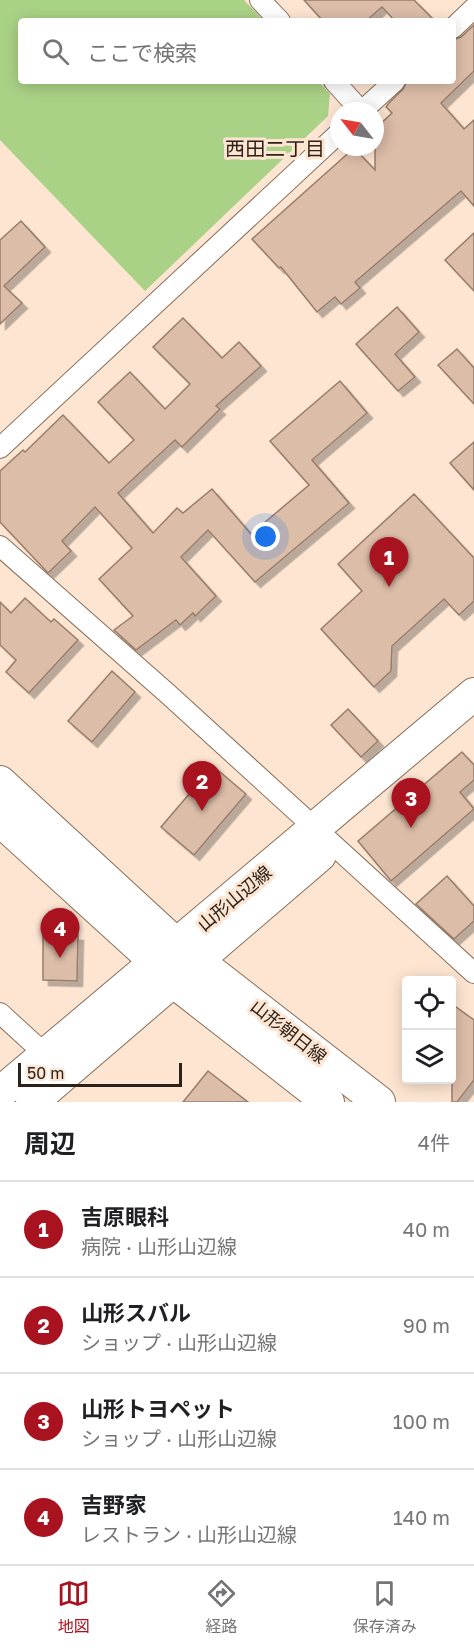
<!DOCTYPE html>
<html lang="ja">
<head>
<meta charset="utf-8">
<style>
  :root { --surface:#fff; --page:#f2f2f2; --text:#202124; --muted:#757577; --line:#e0e0e0; --accent:#a8131f }
  body { margin:0; font-family:"Golos Text","Noto Sans JP",sans-serif; background:var(--page); color:var(--text) }
  .controls { position:absolute; right:18px; bottom:18px; display:grid; overflow:hidden; border-radius:6px; box-shadow:0 3px 15px #0003 }
  .controls button { width:54px; height:54px; display:grid; place-items:center; padding:0; border:0; border-bottom:2px solid var(--line); background:var(--surface); color:var(--text); font:30px sans-serif }
  .compass { position:absolute; left:330px; top:102px; width:54px; height:54px; border-radius:50%; background:var(--surface); box-shadow:0 3px 15px #0003; rotate:301deg }
  .scale { position:absolute; left:18px; bottom:15px; width:164px; box-sizing:border-box; padding-left:6px; border:3px solid #2d2219; border-top:0; font-size:16px; line-height:21px; white-space:nowrap; color:#2d2219; -webkit-text-stroke:4px #fde5d2; paint-order:stroke }
  .you { position:absolute; left:266px; top:537px; width:21px; height:21px; margin:-15px; border:4px solid #fff; border-radius:50%; background:#1a73e8; box-shadow:0 0 0 9px #1a73e833 }
  .badge { display:grid; place-items:center; width:39px; height:39px; border-radius:50%; background:var(--accent); color:#fff; font-size:20px; font-weight:700 }
  .pin { position:absolute; translate:-50% -50px; filter:drop-shadow(0 2px 3px #0008) }
  .pin::after { content:''; position:absolute; top:32px; width:21px; height:18px; background:inherit; clip-path:polygon(0 0,100% 0,50% 100%) }
  .list { margin:0; padding:0; list-style:none }
  h2 { display:flex; justify-content:space-between; align-items:center; height:78px; margin:0; padding:0 24px; font-size:26px }
  h2 small { font-size:20px; font-weight:400; color:var(--muted) }
  .list li { display:grid; grid-template-columns:39px 1fr auto; gap:18px; align-items:center; box-sizing:border-box; height:96px; padding:0 24px; border-top:2px solid var(--line) }
  .list b { display:block; font-size:22px; white-space:nowrap }
  .list p { margin:0; font-size:20px; white-space:nowrap; color:var(--muted) }
  .list em { font-size:20px; font-style:normal; color:var(--muted) }
  .icon { flex:none; width:33px; height:33px; fill:none; stroke:currentColor; stroke-width:2; stroke-linecap:round; stroke-linejoin:round }
  .map { position:relative; flex:none; width:474px; height:1102px; overflow:hidden }
  .search { position:absolute; background:var(--surface); box-shadow:0 3px 15px #0003; left:18px; right:18px; top:18px; height:66px; display:flex; align-items:center; gap:15px; box-sizing:border-box; padding:0 21px; border-radius:6px; color:var(--muted); font-size:22px }
  .sheet { height:462px; background:var(--surface) }
  nav { display:flex; justify-content:space-around; align-items:center; box-sizing:border-box; height:84px; border-top:2px solid var(--line); background:var(--surface); font-size:16px; color:var(--muted) }
  nav a { display:grid; justify-items:center; gap:3px }
  nav .on { color:var(--accent) }
  .map>svg:first-child { display:block }
  .green { fill:#aad286 }
  .building { fill:#dcbda8; stroke:#987c69; stroke-width:1.5; filter:url(#shadow) }
  .lines { fill:none; stroke-linecap:round; stroke-linejoin:round }
  .minor-casing { stroke:#886e59; stroke-width:22 }
  .primary-casing { stroke:#886e59; stroke-width:34 }
  .minor { stroke:#fff; stroke-width:20 }
  .primary { stroke:#fff; stroke-width:32 }
  .labels { text-anchor:middle; dominant-baseline:central; stroke-width:6; stroke-linejoin:round; paint-order:stroke }
  .street-label { font-size:18px; fill:#2d2219; stroke:#fde5d2 }
  .neighbourhood-label { font-size:20px; fill:#2d2219; stroke:#fde5d2 }
</style>
</head>
<body>
<div class="map">
<svg width="474" height="1102" viewBox="0 0 474 1102">
  <defs>
    <filter id="shadow"><feDropShadow dx="5.5" dy="5.5" stdDeviation="0" flood-color="#0004"/></filter>
  </defs>
  <rect width="100%" height="100%" fill="#fde5d2"/>
  <path class="green" d="M 0,0 L 244,0 L 264,21 L 21,21 L 21,81 L 318,81 L 330,94 L 328,116 L 145,291 L 0,140 Z"/>
  <g class="building">
    <path d="M 304,0 L 414,0 L 435,21 L 395,21 L 382,7 L 366,21 L 323,21 Z"/>
    <path d="M 474,25 L 474,71 L 441,103 L 464,129 L 474,120 L 474,206 L 461,191 L 355,282 L 360,288 L 341,304 L 335,297 L 317,312 L 281,267 L 279,268 L 252,239 L 354,148 L 375,170 L 375,129 L 392,113 L 386,107 L 389,103 L 403,89 L 407,81 L 453,81 L 453,40 L 461,37 Z"/>
    <path d="M 21,221 L 45,247 L 4,286 L 22,303 L 0,324 L 0,240 Z"/>
    <path d="M 474,233 L 474,291 L 445,260 Z"/>
    <path d="M 397,307 L 419,332 L 395,354 L 415,377 L 398,391 L 356,344 Z"/>
    <path d="M 183,318 L 222,358 L 239,342 L 261,366 L 216,406 L 220,409 L 182,447 L 175,440 L 118,493 L 153,533 L 177,508 L 183,513 L 212,489 L 251,534 L 309,485 L 270,441 L 340,381 L 367,413 L 312,460 L 349,503 L 255,582 L 208,530 L 181,557 L 216,596 L 195,616 L 193,613 L 180,625 L 176,620 L 136,650 L 114,630 L 133,616 L 99,579 L 132,548 L 95,507 L 62,541 L 71,551 L 48,573 L 0,522 L 0,471 L 23,450 L 25,452 L 63,415 L 109,463 L 134,440 L 98,402 L 130,372 L 165,409 L 190,384 L 153,347 Z"/>
    <path d="M 457,349 L 474,368 L 474,404 L 438,365 Z"/>
    <path d="M 474,442 L 474,490 L 450,463 Z"/>
    <path d="M 414,494 L 474,558 L 474,601 L 459,615 L 444,599 L 392,646 L 391,671 L 374,687 L 321,629 L 362,591 L 338,564 Z"/>
    <path d="M 25,598 L 51,622 L 54,619 L 78,640 L 29,693 L 6,672 L 16,660 L 0,645 L 0,602 L 11,613 Z"/>
    <path d="M 112,671 L 135,692 L 92,742 L 68,721 Z"/>
    <path d="M 348,709 L 378,741 L 361,757 L 331,725 Z"/>
    <path d="M 462,752 L 474,765 L 474,780 L 460,792 L 474,809 L 391,881 L 358,841 Z"/>
    <path d="M 213,766 L 246,794 L 194,855 L 161,827 Z"/>
    <path d="M 447,876 L 474,906 L 474,921 L 454,939 L 416,904 Z"/>
    <path d="M 43,934 L 78,935 L 77,981 L 43,980 Z"/>
    <path d="M 452,1004 L 474,1020 L 474,1080 L 457,1102 L 452,1102 Z"/>
    <path d="M 208,1071 L 248,1102 L 183,1102 Z"/>
  </g>
  <g class="lines">
    <defs>
      <g id="minor">
        <path d="M 260,0 L 280,21"/>
        <path d="M 453,28 L 474,8"/>
        <path d="M 334,81 L 361,111"/>
        <path d="M 362,111 L 395,81"/>
        <path d="M 0,448 L 339,133"/>
        <path d="M 0,546 L 168,694 L 474,973"/>
        <path d="M 0,1013 L 47,1056"/>
      </g>
      <g id="primary">
        <path d="M 0,782 L 178,946 L 379,1102"/>
        <path d="M 0,820 L 156,962 L 173,981 L 328,1102"/>
        <path d="M 0,1093 L 474,694"/>
        <path d="M 32,1102 L 320,855"/>
      </g>
    </defs>
    <use href="#minor" class="minor-casing"/>
    <use href="#primary" class="primary-casing"/>
    <use href="#minor" class="minor"/>
    <use href="#primary" class="primary"/>
  </g>
  <g class="labels">
    <g class="street-label">
      <text transform="translate(234 898) rotate(-40)">山形山辺線</text>
      <text transform="translate(289 1031) rotate(38)">山形朝日線</text>
    </g>
    <g class="neighbourhood-label">
      <text x="275" y="148">西田二丁目</text>
    </g>
  </g>
</svg>
<div class="controls">
<button><svg class="icon" aria-label="locate" viewBox="0 0 24 24"><circle cx="12" cy="12" r="6"/><path d="M12 2v4M12 18v4M2 12h4M18 12h4"/></svg></button>
<button><svg class="icon" aria-label="layers" viewBox="0 0 24 24"><path d="M12 4l9 5-9 5-9-5zM3 14l9 5 9-5"/></svg></button>
</div>
<svg class="compass" viewBox="-18 -18 36 36"><path d="M0-13l5 13h-10z" fill="#e53935"/><path d="M0 13l5-13h-10z" fill="#757577"/></svg>
<div class="scale">50 m</div>
<div class="you"></div>
<div class="pin badge" style="left:389px;top:587px">1</div>
<div class="pin badge" style="left:202px;top:811px">2</div>
<div class="pin badge" style="left:411px;top:828px">3</div>
<div class="pin badge" style="left:60px;top:958px">4</div>
<div class="search"><svg class="icon" aria-label="search" viewBox="0 0 24 24"><circle cx="10" cy="10" r="6"/><path d="M15 15l6 6"/></svg>ここで検索</div>
</div>
<section class="sheet">
<h2>周辺<small>4件</small></h2>
<ul class="list">
<li><span class="badge">1</span><div><b>吉原眼科</b><p>病院 · 山形山辺線</p></div><em>40 m</em></li>
<li><span class="badge">2</span><div><b>山形スバル</b><p>ショップ · 山形山辺線</p></div><em>90 m</em></li>
<li><span class="badge">3</span><div><b>山形トヨペット</b><p>ショップ · 山形山辺線</p></div><em>100 m</em></li>
<li><span class="badge">4</span><div><b>吉野家</b><p>レストラン · 山形山辺線</p></div><em>140 m</em></li>
</ul>
</section>
<nav>
<a class="on"><svg class="icon" aria-label="map" viewBox="0 0 24 24"><path d="M3 6l6-2 6 2 6-2v14l-6 2-6-2-6 2zM9 4v14M15 6v14"/></svg>地図</a>
<a><svg class="icon" aria-label="directions" viewBox="0 0 24 24"><path d="M12 3l9 9-9 9-9-9zM9 14v-3h6M13 9l2 2-2 2"/></svg>経路</a>
<a><svg class="icon" aria-label="saved" viewBox="0 0 24 24"><path d="M7 4h10v16l-5-4-5 4z"/></svg>保存済み</a>
</nav>
</body>
</html>
